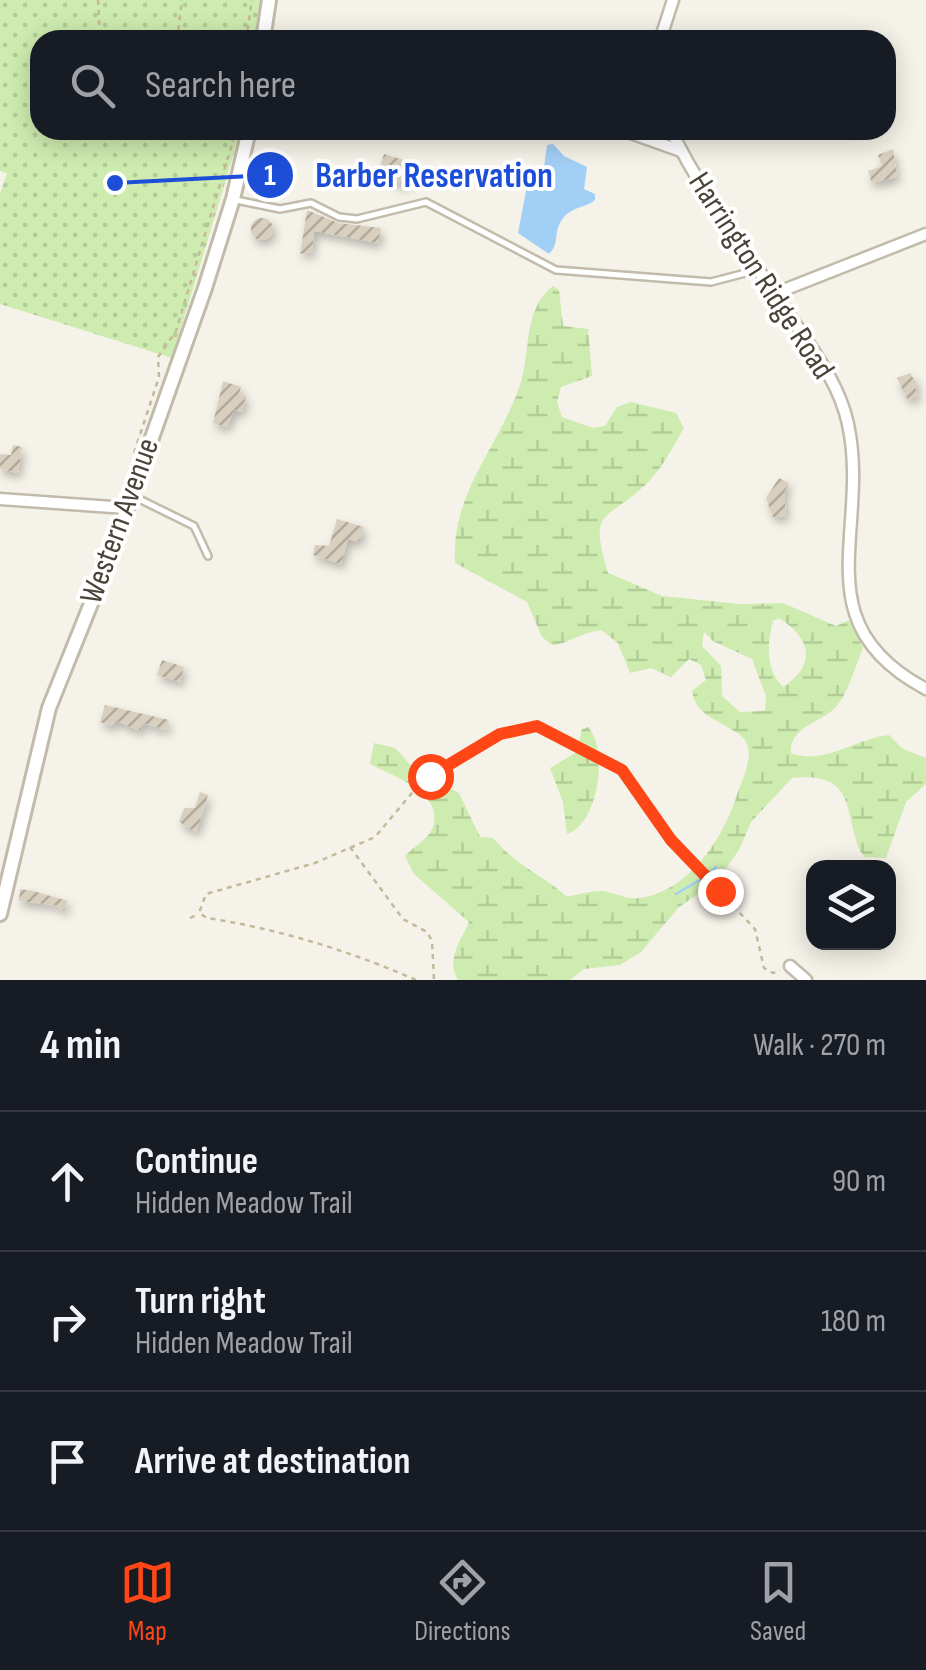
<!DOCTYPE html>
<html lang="en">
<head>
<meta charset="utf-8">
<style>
  :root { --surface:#171b24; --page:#20242c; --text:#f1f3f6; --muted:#9ea1a6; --line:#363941; --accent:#ff4617 }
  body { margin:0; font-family:"Sofia Sans Condensed",sans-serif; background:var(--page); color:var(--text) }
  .controls { position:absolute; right:30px; bottom:30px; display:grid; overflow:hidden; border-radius:20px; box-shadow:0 5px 25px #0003 }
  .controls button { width:90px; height:90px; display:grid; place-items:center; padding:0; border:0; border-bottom:2px solid var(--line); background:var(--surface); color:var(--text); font:50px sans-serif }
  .stop { position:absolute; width:30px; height:30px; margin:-22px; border:8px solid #ff4617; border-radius:50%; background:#fff }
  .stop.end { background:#ff4617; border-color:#fff; box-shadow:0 2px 10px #0008 }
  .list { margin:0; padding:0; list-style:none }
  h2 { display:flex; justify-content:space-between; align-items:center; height:130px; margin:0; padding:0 40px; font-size:42px }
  h2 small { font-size:32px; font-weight:400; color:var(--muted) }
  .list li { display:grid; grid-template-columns:65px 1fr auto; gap:30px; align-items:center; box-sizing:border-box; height:140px; padding:0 40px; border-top:2px solid var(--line) }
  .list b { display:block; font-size:38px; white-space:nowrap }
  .list p { margin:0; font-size:32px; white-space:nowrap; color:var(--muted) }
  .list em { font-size:32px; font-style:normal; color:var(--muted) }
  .icon { flex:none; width:55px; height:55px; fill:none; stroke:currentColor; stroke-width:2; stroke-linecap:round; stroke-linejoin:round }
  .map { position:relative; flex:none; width:926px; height:980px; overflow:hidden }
  .search { position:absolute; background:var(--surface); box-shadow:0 5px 25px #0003; left:30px; right:30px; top:30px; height:110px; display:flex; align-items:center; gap:25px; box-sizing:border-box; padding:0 35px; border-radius:30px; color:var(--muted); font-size:38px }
  .sheet { height:550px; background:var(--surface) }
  nav { display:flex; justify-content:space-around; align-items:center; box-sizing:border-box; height:140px; border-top:2px solid var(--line); background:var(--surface); font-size:28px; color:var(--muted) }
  nav a { display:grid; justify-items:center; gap:5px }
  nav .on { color:var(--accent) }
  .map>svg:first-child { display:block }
  .wetland { fill:url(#wetland-marsh); fill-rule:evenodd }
  .park { fill:url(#park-dots) }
  .water { fill:#a2cff5 }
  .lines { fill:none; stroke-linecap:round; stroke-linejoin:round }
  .stream { stroke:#a2cff5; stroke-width:2.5 }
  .building { fill:url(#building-hatch); filter:url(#shadow) }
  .service-casing { stroke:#c2bbab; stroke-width:10 }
  .minor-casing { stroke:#c2bbab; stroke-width:15 }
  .tertiary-casing { stroke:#c2bbab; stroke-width:18 }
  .path { stroke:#c5b89b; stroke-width:2.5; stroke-dasharray:5 5; stroke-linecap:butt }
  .service { stroke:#fff; stroke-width:5 }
  .minor { stroke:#fff; stroke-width:10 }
  .tertiary { stroke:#fff; stroke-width:12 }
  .route { stroke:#ff4617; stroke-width:12 }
  .labels { text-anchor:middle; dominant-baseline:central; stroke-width:8; stroke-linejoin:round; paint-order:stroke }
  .street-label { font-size:32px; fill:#4a4337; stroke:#fff }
  .leader { fill:none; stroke:#1d4ed8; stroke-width:4 }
  .callout-dot { fill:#1d4ed8; stroke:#fff; stroke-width:4 }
  .mark-label { font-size:30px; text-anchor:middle; font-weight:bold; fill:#fff }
  .callout-label { font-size:35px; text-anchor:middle; font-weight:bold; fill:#1d4ed8; stroke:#fff; stroke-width:8; stroke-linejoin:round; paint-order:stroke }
</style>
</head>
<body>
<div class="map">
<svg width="926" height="980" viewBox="0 0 926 980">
  <defs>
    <pattern id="wetland-marsh" width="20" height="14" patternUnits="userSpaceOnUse" patternTransform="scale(2.5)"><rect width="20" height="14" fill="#ceecaf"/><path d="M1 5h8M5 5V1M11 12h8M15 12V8" fill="none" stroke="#b2cc97"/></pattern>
    <pattern id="park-dots" width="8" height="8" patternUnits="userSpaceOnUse" patternTransform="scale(2.5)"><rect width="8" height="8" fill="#ceecaf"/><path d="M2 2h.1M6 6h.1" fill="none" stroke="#b2cc97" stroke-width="1.8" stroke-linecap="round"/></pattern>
    <pattern id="building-hatch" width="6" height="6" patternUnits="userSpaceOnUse" patternTransform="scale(2.5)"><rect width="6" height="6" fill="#d8cfbe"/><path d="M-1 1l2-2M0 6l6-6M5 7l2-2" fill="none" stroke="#b1aa9b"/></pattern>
    <filter id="shadow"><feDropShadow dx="3" dy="5.5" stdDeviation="5" flood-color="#0004"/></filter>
  </defs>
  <rect width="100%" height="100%" fill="#f5f2e9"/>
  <g class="wetland">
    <path d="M 553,286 L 559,290 L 563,326 L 588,329 L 592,376 L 561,387 L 557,402 L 562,417 L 593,428 L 605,426 L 617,407 L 631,402 L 676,413 L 684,428 C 673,447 661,471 644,486 C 603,524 589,508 608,573 L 662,596 L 740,604 L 783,603 L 836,626 L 849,620 L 863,648 C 856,665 847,696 835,708 C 820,723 789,727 791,753 C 823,766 857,738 889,735 L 903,749 L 926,758 L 926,784 L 906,802 L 886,858 L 865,857 L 860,851 C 844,811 856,771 792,778 L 751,822 L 739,850 L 716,882 L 679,907 L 641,952 L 620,965 L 584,969 L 570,980 L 458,980 C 446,960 460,942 469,922 L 414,874 L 405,856 C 413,847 429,839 433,827 C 444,792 392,776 370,764 L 374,743 L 395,748 L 416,771 L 459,793 L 480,837 L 493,838 C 519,868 538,872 566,896 C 577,896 592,890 603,891 C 616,893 626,900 640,898 C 689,891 721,841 736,798 C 740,784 752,763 748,747 C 743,724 696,724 692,691 L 706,680 L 701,665 L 689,659 L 671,677 L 651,668 L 630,673 L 618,643 L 601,630 C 579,633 568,644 552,645 L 542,637 L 527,602 L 455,563 C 451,492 498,449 520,385 C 531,354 522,310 553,286 ZM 779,618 C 811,638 817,665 783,687 C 765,668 767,645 773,621 ZM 704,632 L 713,641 L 752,659 L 766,696 L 765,711 L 740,712 L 722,696 L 721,666 L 702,646 Z"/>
    <path d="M 588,727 C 609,750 598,825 567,834 L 563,802 L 550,768 L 577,752 L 582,729 Z"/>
  </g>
  <path class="park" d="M 0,0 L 262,0 L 256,40 L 40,40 L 40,130 L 241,130 L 172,358 L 0,304 L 0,194 L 7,173 L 0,171 Z"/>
  <path class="water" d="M 553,144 L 564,156 L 587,167 L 584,189 L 595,194 L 595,200 C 584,209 569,206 560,223 C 554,234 559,245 549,254 L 518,233 L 528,181 L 544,167 L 547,145 Z"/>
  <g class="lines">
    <g class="stream">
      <path d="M 709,874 L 716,867"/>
      <path d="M 676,894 L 703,878"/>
    </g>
  </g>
  <g class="building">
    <path d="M 893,149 L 897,177 L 872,183 L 868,171 L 882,166 L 878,155 Z"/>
    <path d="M 384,154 L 407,161 L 406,186 L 378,174 Z"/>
    <path d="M 307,210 L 338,223 L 381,228 L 378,243 L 314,231 L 312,252 L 300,254 Z"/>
    <circle cx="262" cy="229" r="11"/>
    <path d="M 910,373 L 918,386 L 915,387 L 918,396 L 908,400 L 897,378 Z"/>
    <path d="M 223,381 L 241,387 L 239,394 L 246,396 L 242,412 L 234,410 L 227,427 L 213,423 Z"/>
    <path d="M 13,445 L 22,447 L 18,473 L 0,469 L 0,454 L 11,455 Z"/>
    <path d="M 779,478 L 789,483 L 784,493 L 786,516 L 773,517 L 766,498 Z"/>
    <path d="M 337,519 L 364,527 L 359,542 L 348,539 L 341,564 L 313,555 L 315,545 L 329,546 Z"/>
    <path d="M 162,660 L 184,667 L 180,682 L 157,675 Z"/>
    <path d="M 105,705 L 169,720 L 166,730 L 143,723 L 140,731 L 115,720 L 114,726 L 100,722 Z"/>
    <path d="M 200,792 L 208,795 L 196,832 L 179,822 L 184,808 L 195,808 Z"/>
    <path d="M 20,889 L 33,891 L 68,901 L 64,911 L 55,905 L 19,901 Z"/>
  </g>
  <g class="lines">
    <defs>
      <g id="service">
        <path d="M 236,200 L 280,209 L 311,203 L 339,217 L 357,219 L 426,202 L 556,270 L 711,282 L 757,270"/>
        <path d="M 133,496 L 194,526 L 208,556"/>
      </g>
      <g id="minor">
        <path d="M 660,40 L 673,0"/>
        <path d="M 622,130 L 681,151"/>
        <path d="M 671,130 C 704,199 753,259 795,323 C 816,354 840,386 848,424 C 871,530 801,623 926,689"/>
        <path d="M 776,293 L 926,234"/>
        <path d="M 0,499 L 126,508"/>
        <path d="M 790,966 L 806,980"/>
      </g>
      <g id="tertiary">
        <path d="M 263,40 L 269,0"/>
        <path d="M 0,914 L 49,708 L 109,559 L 205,288 L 233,199 L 249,130"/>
      </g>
    </defs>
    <use href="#service" class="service-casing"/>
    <use href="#minor" class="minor-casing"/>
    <use href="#tertiary" class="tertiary-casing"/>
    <g class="path">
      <path d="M 98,0 L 100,40"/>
      <path d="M 177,40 L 182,0"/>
      <path d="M 246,40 L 252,0"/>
      <path d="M 134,453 L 159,377 L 158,357 L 176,331 L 233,141 L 228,130"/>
      <path d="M 350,847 L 403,919 L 427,932 L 432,941 L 434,980"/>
      <path d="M 190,918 L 198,914"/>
      <path d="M 416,980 C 350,951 279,929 207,918 L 199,913 L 206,894 L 315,863 L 375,837 L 422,781 L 500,735 L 537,726 L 622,770 L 671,840 L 755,929 L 764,968 L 773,973 L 780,970"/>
    </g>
    <use href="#service" class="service"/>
    <use href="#minor" class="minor"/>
    <use href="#tertiary" class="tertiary"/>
  </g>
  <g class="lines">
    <path class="route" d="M 430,776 L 500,734 L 537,726 L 622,770 L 671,840 L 720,891"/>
  </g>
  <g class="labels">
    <g class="street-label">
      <text transform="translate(761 276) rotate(57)">Harrington Ridge Road</text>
      <text transform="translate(120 521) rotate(-70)">Western Avenue</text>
    </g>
  </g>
  <path class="leader" d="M115 183L270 175"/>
  <g class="callout-dot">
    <circle cx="115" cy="183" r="10"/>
    <circle cx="270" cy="175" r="25"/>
  </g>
  <g class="mark-label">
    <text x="270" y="185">1</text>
  </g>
  <g class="callout-label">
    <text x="434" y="187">Barber Reservation</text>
  </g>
</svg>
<div class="controls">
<button><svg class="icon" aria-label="layers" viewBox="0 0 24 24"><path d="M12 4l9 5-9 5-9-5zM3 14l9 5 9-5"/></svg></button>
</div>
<div class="stop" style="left:430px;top:776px"></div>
<div class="stop end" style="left:720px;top:891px"></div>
<div class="search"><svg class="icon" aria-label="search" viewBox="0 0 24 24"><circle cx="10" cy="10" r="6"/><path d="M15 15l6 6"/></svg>Search here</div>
</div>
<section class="sheet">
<h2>4 min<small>Walk · 270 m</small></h2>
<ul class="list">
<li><svg class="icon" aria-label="ahead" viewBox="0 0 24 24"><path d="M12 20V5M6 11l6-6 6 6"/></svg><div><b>Continue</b><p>Hidden Meadow Trail</p></div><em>90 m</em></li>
<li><svg class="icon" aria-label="right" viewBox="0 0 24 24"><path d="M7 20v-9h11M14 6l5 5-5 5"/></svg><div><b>Turn right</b><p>Hidden Meadow Trail</p></div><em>180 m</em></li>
<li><svg class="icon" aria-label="arrive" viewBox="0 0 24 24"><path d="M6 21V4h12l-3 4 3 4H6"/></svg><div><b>Arrive at destination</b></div></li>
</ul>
</section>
<nav>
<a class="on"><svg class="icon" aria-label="map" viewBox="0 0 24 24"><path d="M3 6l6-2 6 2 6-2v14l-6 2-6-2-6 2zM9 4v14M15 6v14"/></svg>Map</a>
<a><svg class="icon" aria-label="directions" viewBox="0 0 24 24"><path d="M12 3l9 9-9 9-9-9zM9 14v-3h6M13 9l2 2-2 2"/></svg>Directions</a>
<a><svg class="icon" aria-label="saved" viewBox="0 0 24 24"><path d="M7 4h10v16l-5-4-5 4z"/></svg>Saved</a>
</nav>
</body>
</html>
